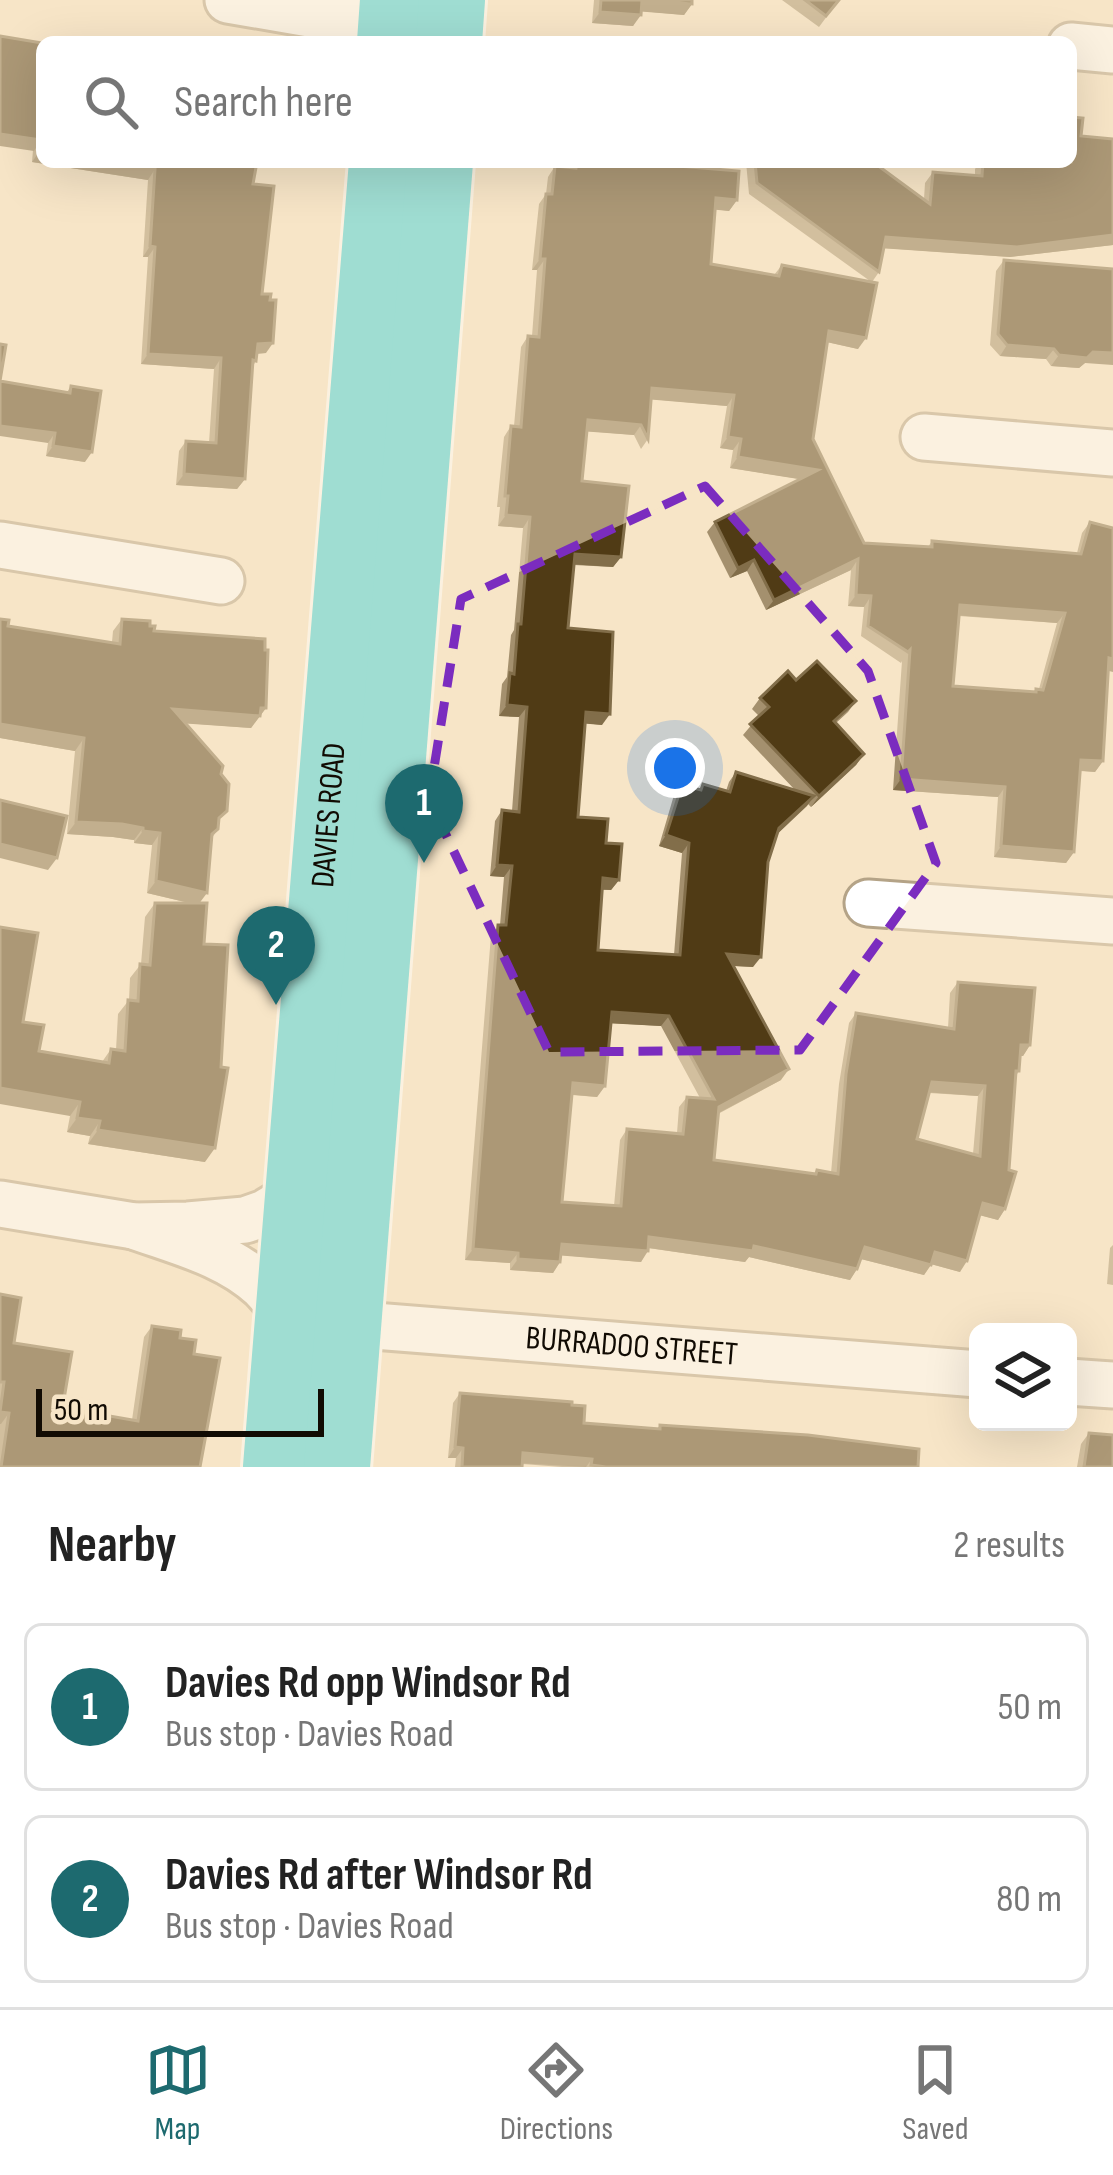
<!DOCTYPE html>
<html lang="en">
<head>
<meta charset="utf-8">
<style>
  :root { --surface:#fff; --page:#f2f2f2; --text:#222; --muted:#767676; --line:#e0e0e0; --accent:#1d6a6f }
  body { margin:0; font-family:"Sofia Sans Condensed",sans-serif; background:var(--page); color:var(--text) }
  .controls { position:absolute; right:36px; bottom:36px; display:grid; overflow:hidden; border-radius:18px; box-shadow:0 12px 48px #0002 }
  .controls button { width:108px; height:108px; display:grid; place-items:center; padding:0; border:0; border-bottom:3px solid var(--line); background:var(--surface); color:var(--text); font:60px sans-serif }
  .scale { position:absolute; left:36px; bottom:30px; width:288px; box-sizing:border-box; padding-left:12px; border:6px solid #110b03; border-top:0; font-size:33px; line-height:42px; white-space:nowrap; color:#110b03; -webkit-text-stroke:9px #f7e5c7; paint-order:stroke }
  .you { position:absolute; left:675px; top:768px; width:42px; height:42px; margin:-30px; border:9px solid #fff; border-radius:50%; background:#1a73e8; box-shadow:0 0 0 18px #1a73e833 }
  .badge { display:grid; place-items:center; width:78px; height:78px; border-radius:50%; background:var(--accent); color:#fff; font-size:39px; font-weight:700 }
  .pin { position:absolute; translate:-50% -99px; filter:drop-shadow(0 3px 6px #0008) }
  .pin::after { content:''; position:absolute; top:63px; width:42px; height:36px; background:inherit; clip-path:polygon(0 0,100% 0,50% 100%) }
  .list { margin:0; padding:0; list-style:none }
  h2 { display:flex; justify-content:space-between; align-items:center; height:156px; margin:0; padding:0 48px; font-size:51px }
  h2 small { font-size:39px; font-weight:400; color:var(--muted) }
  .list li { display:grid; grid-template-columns:78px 1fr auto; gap:36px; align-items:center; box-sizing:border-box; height:168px; margin:0 24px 24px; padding:0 24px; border:3px solid var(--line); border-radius:18px }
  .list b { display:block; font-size:45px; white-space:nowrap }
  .list p { margin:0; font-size:39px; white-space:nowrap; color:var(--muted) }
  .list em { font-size:39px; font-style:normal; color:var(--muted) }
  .icon { flex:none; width:66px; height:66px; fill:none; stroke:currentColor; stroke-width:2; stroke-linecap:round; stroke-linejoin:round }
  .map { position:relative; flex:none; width:1113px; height:1467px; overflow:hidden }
  .search { position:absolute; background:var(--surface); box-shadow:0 12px 48px #0002; left:36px; right:36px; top:36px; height:132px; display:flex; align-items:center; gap:30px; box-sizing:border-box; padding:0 42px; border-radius:18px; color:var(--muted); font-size:45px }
  .sheet { height:540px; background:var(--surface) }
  nav { display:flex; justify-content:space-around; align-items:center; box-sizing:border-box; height:168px; border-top:3px solid var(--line); background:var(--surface); font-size:33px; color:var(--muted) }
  nav a { display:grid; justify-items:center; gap:6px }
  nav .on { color:var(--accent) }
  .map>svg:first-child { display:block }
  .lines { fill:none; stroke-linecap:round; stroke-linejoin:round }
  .minor-casing { stroke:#b4a387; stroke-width:51 }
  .highway-casing { stroke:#fff; stroke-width:72 }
  .minor { stroke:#fff; stroke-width:45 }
  .highway { stroke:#33d3df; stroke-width:66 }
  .wall { fill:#a4906e; fill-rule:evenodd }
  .shaded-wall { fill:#826e4a }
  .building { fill:#503b15; stroke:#826e4a; stroke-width:3; fill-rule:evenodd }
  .marked { fill:none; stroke:#7b2cbf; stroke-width:9; stroke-dasharray:24 15; stroke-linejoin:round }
  .labels { text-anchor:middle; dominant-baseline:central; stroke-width:12; stroke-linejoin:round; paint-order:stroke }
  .street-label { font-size:33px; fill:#110b03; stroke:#f7e5c7 }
</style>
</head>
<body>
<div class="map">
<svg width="1113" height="1467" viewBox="0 0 1113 1467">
  <rect width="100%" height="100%" fill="#f7e5c7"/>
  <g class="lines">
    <defs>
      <g id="minor">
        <path d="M 228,0 L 391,28"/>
        <path d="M 1071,46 L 1113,50"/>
        <path d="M 924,437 L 1113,453"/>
        <path d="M 0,545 L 221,581"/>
        <path d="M 868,903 L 1113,921"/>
        <path d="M 0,1204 L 134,1226 L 188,1225 L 245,1220 L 265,1213 L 298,1193"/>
        <path id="s1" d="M 134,1226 C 178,1242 228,1254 263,1287 C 272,1296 280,1307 288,1317 L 349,1324 L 978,1374"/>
        <path d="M 1068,1382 L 1113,1385"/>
      </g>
      <g id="highway">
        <path d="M 390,42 L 393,0"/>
        <path d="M 449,42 L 452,0"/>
        <path id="s2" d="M 276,1467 L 382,162"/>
        <path d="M 337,1467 L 440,162"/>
      </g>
    </defs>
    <use href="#minor" class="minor-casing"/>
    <use href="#highway" class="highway-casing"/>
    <use href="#minor" class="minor"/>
    <use href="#highway" class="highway"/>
  </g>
  <g class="wall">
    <path d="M 594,0 L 692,0 L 692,4 L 684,15 L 641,11 L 633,26 L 592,23 Z"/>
    <path d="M 782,0 L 839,0 L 819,27 Z"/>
    <path d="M 42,43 L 42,162 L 257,162 L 253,184 L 266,353 L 257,354 L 256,361 L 253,366 L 245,479 L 237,489 L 176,485 L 179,451 L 186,441 L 209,443 L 214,369 L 141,364 L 148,257 L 143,257 L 148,180 L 32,162 Z"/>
    <path d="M 1081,136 L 1113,139 L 1113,245 L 1010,257 L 884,248 L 879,272 L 872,282 L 858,349 L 827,342 L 813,439 L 864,543 L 928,547 L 932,541 L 1077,553 L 1082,533 L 1090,522 L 1108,671 L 1103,761 L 1095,772 L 1080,771 L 1074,852 L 1066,863 L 994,857 L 998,797 L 893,790 L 902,661 L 901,663 L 861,636 L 864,607 L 848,606 L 851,570 L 766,610 L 747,571 L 730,578 L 707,532 L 715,522 L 800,479 L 730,468 L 733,450 L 720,448 L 727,406 L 651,399 L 648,439 L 641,449 L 634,435 L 587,431 L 582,481 L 621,557 L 613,567 L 574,565 L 568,628 L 602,725 L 585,723 L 578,817 L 606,843 L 619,880 L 611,890 L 602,890 L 598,950 L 674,955 L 682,853 L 659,846 L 674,795 L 682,785 L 699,790 L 703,784 L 726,791 L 729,782 L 736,772 L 795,790 L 743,735 L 759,716 L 752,709 L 760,698 L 796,680 L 856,701 L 848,712 L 836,723 L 864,754 L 856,765 L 811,807 L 808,804 L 777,834 L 768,862 L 753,967 L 733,966 L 781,1080 L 718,1114 L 714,1160 L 814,1174 L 817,1170 L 831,1173 L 839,1084 L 849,1023 L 856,1013 L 948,1028 L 950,993 L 958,982 L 1030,1045 L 1023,1056 L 1020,1056 L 1019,1071 L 1016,1076 L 1005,1209 L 998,1220 L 980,1215 L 960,1272 L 931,1264 L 924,1275 L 861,1259 L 857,1269 L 850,1280 L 749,1257 L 745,1262 L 648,1248 L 641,1262 L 561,1255 L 560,1262 L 553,1273 L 510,1270 L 510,1263 L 465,1260 L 491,935 L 500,925 L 504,877 L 490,876 L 495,821 L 502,810 L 512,811 L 519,717 L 499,716 L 502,684 L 507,677 L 511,635 L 514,630 L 523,528 L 498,526 L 500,507 L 497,507 L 504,437 L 511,426 L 514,426 L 521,347 L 528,336 L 532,336 L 537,270 L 532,270 L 539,204 L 546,194 L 548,177 L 555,166 L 570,167 L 570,162 L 667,162 L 667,165 L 737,200 L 729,211 L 715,209 L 711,264 L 774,275 L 782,265 L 870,281 L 749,194 L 746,162 L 873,162 L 924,199 L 925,183 L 933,172 L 975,175 L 975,169 L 980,162 L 1071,162 ZM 959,616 L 1057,623 L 1039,689 L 1036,689 L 1034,692 L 953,686 ZM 611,1023 L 661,1026 L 700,1098 L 687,1097 L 679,1107 L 677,1133 L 627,1129 L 620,1140 L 614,1206 L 562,1202 L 572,1095 L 597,1097 L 605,1086 ZM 929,1093 L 978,1096 L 973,1154 L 917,1139 Z"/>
    <path d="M 1004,260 L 1085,363 L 1079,368 L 1051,366 L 1046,359 L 1000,356 L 990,345 L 996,271 Z"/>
    <path d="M 0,381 L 67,392 L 71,386 L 85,462 L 46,456 L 48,443 Z"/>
    <path d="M 0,619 L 8,626 L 112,642 L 113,631 L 122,619 L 150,626 L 266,708 L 251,728 L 185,723 L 221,774 L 218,829 L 212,838 L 200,903 L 204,944 L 205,1162 L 88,1144 L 90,1136 L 67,1132 L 70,1116 L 23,1022 L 39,1051 L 102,1062 L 111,1049 L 116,1050 L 118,1014 L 129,1000 L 130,978 L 141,964 L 145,917 L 155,903 L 189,903 L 147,893 L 152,845 L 134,843 L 134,840 L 113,837 L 67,834 L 75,751 L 0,738 Z"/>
    <path d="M 1113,1245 L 1113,1285 L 1107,1284 L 1110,1248 Z"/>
    <path d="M 0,1294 L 14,1343 L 63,1405 L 81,1411 L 132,1420 L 144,1337 L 152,1326 L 180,1338 L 194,1354 L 200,1467 L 0,1467 Z"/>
    <path d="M 460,1393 L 572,1405 L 584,1423 L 657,1429 L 660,1425 L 918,1467 L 562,1467 L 522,1464 L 522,1467 L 455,1467 L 456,1458 L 448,1458 L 453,1403 Z"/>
    <path d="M 1089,1433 L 1113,1467 L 1077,1467 L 1081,1444 Z"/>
  </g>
  <g class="shaded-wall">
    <path d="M 642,0 L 692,4 L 684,15 L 635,11 Z"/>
    <path d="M 600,12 L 641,15 L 633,26 L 592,23 Z"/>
    <path d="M 0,134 L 41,140 L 34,151 L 0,146 Z"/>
    <path d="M 39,152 L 42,152 L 42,162 L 106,162 L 155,169 L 148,180 L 32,162 Z"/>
    <path d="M 716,198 L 737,200 L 729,211 L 708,209 Z"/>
    <path d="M 1113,235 L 1113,245 L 1010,257 L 879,248 L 886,237 Z"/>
    <path d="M 150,246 L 155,247 L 148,257 L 143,257 Z"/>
    <path d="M 540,259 L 545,259 L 537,270 L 532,270 Z"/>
    <path d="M 829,331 L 866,338 L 858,349 L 822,341 Z"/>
    <path d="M 273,343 L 266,353 L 250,354 L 258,344 Z"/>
    <path d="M 1007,345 L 1054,349 L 1046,359 L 1000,356 Z"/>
    <path d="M 1093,352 L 1113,353 L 1113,365 L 1085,363 L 1079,368 L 1051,366 L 1059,355 Z"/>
    <path d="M 148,354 L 221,358 L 214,369 L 141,364 Z"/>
    <path d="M 652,388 L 734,395 L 727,406 L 645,399 Z"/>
    <path d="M 588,420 L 641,425 L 634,435 L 580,431 Z"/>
    <path d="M 0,426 L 55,433 L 48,443 L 0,436 Z"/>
    <path d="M 728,437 L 741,439 L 733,450 L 720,448 Z"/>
    <path d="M 53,446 L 92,452 L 85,462 L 46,456 Z"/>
    <path d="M 738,457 L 818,470 L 811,481 L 730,468 Z"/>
    <path d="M 184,474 L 245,479 L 237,489 L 176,485 Z"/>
    <path d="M 506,515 L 530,517 L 523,528 L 498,526 Z"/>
    <path d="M 575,554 L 621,557 L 613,567 L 568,564 Z"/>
    <path d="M 858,559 L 851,570 L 766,610 L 774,600 Z"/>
    <path d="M 754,560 L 747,571 L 730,578 L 738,568 Z"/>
    <path d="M 856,595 L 871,596 L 864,607 L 848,606 Z"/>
    <path d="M 960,605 L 1065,613 L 1057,623 L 953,615 Z"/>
    <path d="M 1109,658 L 1113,659 L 1113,672 L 1101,669 Z"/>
    <path d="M 507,705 L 527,707 L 519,717 L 499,716 Z"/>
    <path d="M 266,708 L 251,728 L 164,722 L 173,709 Z"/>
    <path d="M 586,712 L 610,714 L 602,725 L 578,723 Z"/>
    <path d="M 0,724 L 84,738 L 75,751 L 0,738 Z"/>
    <path d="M 864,754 L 856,765 L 811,807 L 819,796 Z"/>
    <path d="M 1081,760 L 1103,761 L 1095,772 L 1073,770 Z"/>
    <path d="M 901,779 L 1005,787 L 998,797 L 893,790 Z"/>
    <path d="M 814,796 L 807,806 L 772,839 L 779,828 Z"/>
    <path d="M 76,822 L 122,824 L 143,828 L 134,840 L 113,837 L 67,834 Z"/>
    <path d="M 143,831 L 160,833 L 152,845 L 134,843 Z"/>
    <path d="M 666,835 L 689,843 L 682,853 L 659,846 Z"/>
    <path d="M 0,844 L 57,858 L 48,870 L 0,858 Z"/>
    <path d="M 1001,846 L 1074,852 L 1066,863 L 994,857 Z"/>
    <path d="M 497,865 L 512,866 L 504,877 L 490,876 Z"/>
    <path d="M 603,878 L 619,880 L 611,890 L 596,889 Z"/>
    <path d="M 156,881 L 207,893 L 198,905 L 147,893 Z"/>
    <path d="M 727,954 L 761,957 L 753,967 L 719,965 Z"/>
    <path d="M 612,1012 L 669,1016 L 661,1026 L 604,1023 Z"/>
    <path d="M 1021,1045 L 1030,1045 L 1023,1056 L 1013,1055 Z"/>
    <path d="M 789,1069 L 781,1080 L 711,1117 L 719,1107 Z"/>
    <path d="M 932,1082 L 985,1086 L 978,1096 L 924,1092 Z"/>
    <path d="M 573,1083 L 605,1086 L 597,1097 L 565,1094 Z"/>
    <path d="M 0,1088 L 80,1102 L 70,1116 L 0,1104 Z"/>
    <path d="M 77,1118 L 100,1121 L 90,1136 L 67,1132 Z"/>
    <path d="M 98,1130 L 215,1148 L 205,1162 L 88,1144 Z"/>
    <path d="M 983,1203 L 1005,1209 L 998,1220 L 975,1214 Z"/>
    <path d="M 649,1237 L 754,1246 L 857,1269 L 850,1280 L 749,1257 L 745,1262 L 642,1247 Z"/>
    <path d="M 562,1244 L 648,1251 L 641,1262 L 555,1255 Z"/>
    <path d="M 865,1247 L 931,1265 L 924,1275 L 857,1258 Z"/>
    <path d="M 473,1249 L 518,1253 L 510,1263 L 465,1260 Z"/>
    <path d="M 935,1252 L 967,1261 L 960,1272 L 927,1263 Z"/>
    <path d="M 518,1259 L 560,1262 L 553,1273 L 510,1270 Z"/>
    <path d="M 0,1412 L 9,1413 L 1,1424 L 0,1424 Z"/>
    <path d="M 455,1447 L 463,1448 L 456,1458 L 448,1458 Z"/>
    <path d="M 523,1453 L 592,1459 L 586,1467 L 516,1463 Z"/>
  </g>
  <g class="building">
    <path d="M 601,0 L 692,0 L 692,4 L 642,0 L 641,15 L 600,12 Z"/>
    <path d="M 805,0 L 839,0 L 826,16 Z"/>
    <path d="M 0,36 L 42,43 L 42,152 L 39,152 L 41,140 L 0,134 Z"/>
    <path d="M 1071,117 L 1083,118 L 1081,136 L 1113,139 L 1113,235 L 1017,247 L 886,237 L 879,272 L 757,183 L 755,162 L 873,162 L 930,204 L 933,172 L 982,176 L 983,162 L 1071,162 Z"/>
    <path d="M 106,162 L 257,162 L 253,184 L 274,186 L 262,294 L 271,294 L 270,300 L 276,300 L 273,343 L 258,344 L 256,361 L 253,360 L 245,479 L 184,474 L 186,441 L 216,443 L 221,358 L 148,354 L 155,247 L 150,246 L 155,169 Z"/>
    <path d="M 577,162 L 667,162 L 667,165 L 739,171 L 737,200 L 716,198 L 711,264 L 779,276 L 782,265 L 877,283 L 866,338 L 829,331 L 813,439 L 864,543 L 932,547 L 932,541 L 1081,554 L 1090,522 L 1113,528 L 1113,659 L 1109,658 L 1103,761 L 1081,760 L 1074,852 L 1001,846 L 1005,787 L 901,779 L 910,650 L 908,652 L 868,626 L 871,596 L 856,595 L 858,559 L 774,600 L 754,560 L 738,568 L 715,522 L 818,470 L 738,457 L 741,439 L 728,437 L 734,395 L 652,388 L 648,439 L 641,425 L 588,420 L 582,481 L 629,486 L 621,557 L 575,554 L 568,628 L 613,632 L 610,714 L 586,712 L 578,817 L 608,819 L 606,843 L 622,844 L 619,880 L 603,878 L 598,950 L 680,955 L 689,843 L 666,835 L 682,785 L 701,790 L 703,784 L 730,792 L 736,772 L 814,796 L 779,828 L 768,862 L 761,957 L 727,954 L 789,1069 L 719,1107 L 714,1160 L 816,1174 L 817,1170 L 838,1174 L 846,1074 L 856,1013 L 954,1029 L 958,982 L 1035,988 L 1030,1045 L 1021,1045 L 1019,1071 L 1016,1071 L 1009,1170 L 1016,1172 L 1005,1209 L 983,1203 L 967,1261 L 935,1252 L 931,1265 L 865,1247 L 857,1269 L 754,1246 L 753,1251 L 649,1237 L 648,1251 L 562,1244 L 560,1262 L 518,1259 L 518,1253 L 473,1249 L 498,925 L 506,925 L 512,866 L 497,865 L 502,810 L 519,812 L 527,707 L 507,705 L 510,673 L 514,674 L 518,624 L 521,624 L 530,517 L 506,515 L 508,496 L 505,496 L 511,426 L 521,427 L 528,336 L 539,337 L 545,259 L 540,259 L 546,194 L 552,194 L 555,166 L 576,168 ZM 960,605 L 1065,613 L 1043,690 L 1036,689 L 1036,692 L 953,686 ZM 612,1012 L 669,1016 L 714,1099 L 687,1097 L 683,1134 L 627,1129 L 621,1206 L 562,1202 L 573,1083 L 605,1086 ZM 932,1082 L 985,1086 L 980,1156 L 917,1139 Z"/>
    <path d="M 1004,260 L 1113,269 L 1113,353 L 1093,352 L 1087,358 L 1059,355 L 1054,349 L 1007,345 L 998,334 Z"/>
    <path d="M 0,344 L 6,345 L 0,381 L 70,393 L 71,386 L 101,391 L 92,452 L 53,446 L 55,433 L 0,426 Z"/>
    <path d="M 0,619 L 9,620 L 8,626 L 120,644 L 122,619 L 150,621 L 150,626 L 155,626 L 154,631 L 265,639 L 265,650 L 268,650 L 266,708 L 261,708 L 260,716 L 173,709 L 223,766 L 221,774 L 229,784 L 227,811 L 219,818 L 218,829 L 212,834 L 207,893 L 156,881 L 160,833 L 143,831 L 143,828 L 122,824 L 76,822 L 84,738 L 0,724 Z"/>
    <path d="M 817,661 L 856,701 L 834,721 L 864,754 L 819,796 L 750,724 L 769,707 L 760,698 L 788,671 L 796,680 Z"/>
    <path d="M 0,800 L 67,816 L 57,858 L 0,844 Z"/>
    <path d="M 155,903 L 207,903 L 204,944 L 228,945 L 221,1067 L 228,1068 L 215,1148 L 98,1130 L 100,1121 L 77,1118 L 80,1102 L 0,1088 L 0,927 L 38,933 L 23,1022 L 44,1025 L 39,1051 L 109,1063 L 111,1049 L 125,1051 L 128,1000 L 138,1001 L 140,964 L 150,965 Z"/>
    <path d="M 0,1294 L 21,1298 L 14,1343 L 72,1352 L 63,1405 L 81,1408 L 81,1411 L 138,1421 L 152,1326 L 181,1330 L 180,1338 L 196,1340 L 194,1354 L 220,1358 L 200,1467 L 1,1467 L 9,1413 L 0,1412 L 4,1382 L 0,1382 Z"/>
    <path d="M 460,1393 L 572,1402 L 572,1405 L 585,1406 L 584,1423 L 660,1429 L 660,1425 L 808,1435 L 919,1449 L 918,1467 L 606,1467 L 591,1465 L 592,1459 L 523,1453 L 522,1467 L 462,1467 L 463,1448 L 455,1447 Z"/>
    <path d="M 1089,1433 L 1113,1435 L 1113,1467 L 1084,1467 Z"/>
  </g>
  <path d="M0 0H1113V1467H0ZM 705,486 L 868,671 L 936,863 L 800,1050 L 549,1052 L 429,799 L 461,599 Z" fill="#f7e5c7" fill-opacity=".55" fill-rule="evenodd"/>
  <path class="marked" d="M 705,486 L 868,671 L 936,863 L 800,1050 L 549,1052 L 429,799 L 461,599 Z"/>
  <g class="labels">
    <g class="street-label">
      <text stroke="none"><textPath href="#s2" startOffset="654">DAVIES ROAD</textPath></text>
      <text stroke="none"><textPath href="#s1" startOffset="528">BURRADOO STREET</textPath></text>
    </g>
  </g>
</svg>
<div class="controls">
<button><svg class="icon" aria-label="layers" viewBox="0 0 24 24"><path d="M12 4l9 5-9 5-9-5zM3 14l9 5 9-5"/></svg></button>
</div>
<div class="scale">50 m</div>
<div class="you"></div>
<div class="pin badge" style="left:424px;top:863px">1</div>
<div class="pin badge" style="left:276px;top:1005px">2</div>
<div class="search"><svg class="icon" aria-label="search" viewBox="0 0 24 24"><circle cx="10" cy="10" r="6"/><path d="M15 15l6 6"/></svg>Search here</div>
</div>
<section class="sheet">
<h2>Nearby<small>2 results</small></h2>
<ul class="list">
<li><span class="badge">1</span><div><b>Davies Rd opp Windsor Rd</b><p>Bus stop · Davies Road</p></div><em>50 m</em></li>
<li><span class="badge">2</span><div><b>Davies Rd after Windsor Rd</b><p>Bus stop · Davies Road</p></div><em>80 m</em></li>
</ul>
</section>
<nav>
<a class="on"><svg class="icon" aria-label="map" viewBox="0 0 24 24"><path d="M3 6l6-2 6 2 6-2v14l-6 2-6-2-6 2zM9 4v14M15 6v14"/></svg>Map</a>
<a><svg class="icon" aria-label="directions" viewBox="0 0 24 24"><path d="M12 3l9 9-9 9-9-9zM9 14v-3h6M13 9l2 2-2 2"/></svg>Directions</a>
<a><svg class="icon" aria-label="saved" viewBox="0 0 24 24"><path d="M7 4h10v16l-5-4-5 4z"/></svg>Saved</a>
</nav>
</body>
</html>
